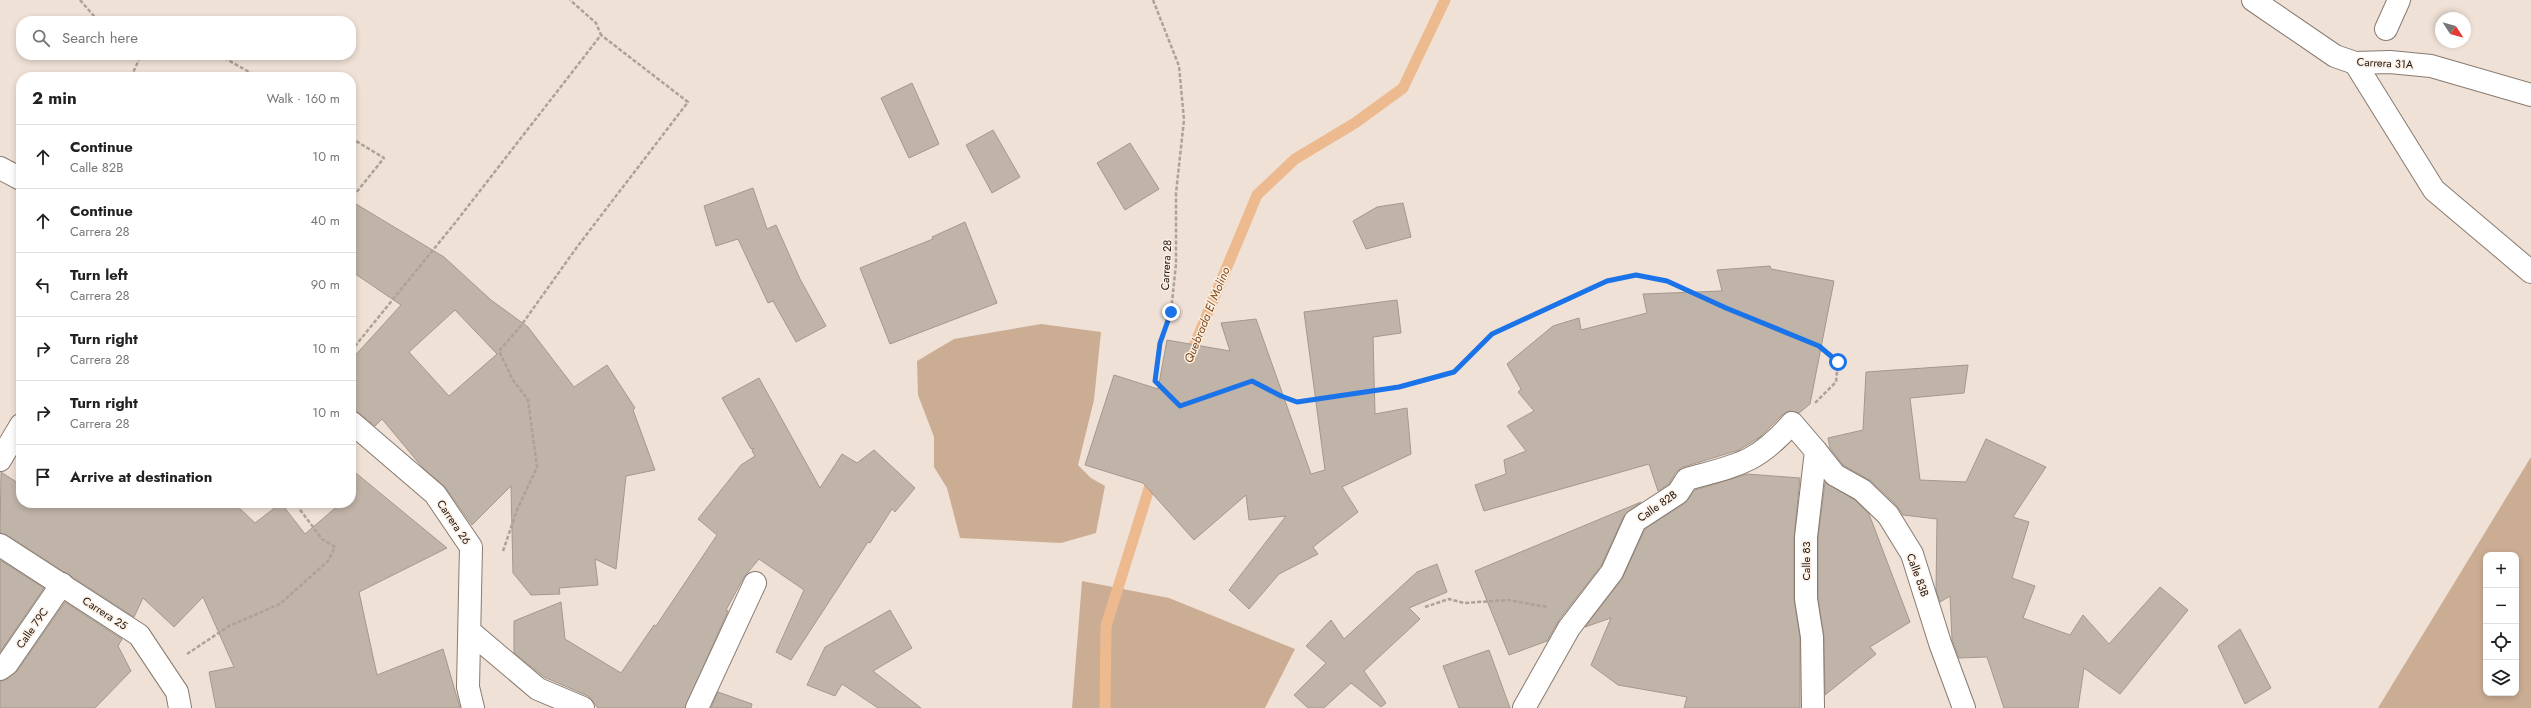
<!DOCTYPE html>
<html lang="en">
<head>
<meta charset="utf-8">
<style>
  :root { --surface:#fff; --page:#f6f6f6; --text:#222; --muted:#767676; --line:#e0e0e0 }
  body { margin:0; font-family:Jost,sans-serif; background:var(--page); color:var(--text) }
  .controls { position:absolute; right:12px; bottom:12px; display:grid; overflow:hidden; border-radius:8px; box-shadow:0 2px 6px #0003 }
  .controls button { width:36px; height:36px; display:grid; place-items:center; padding:0; border:0; border-bottom:1px solid var(--line); background:var(--surface); color:var(--text); font:20px sans-serif }
  .compass { position:absolute; left:2435px; top:12px; width:36px; height:36px; border-radius:50%; background:var(--surface); box-shadow:0 2px 6px #0003; rotate:126deg }
  .stop { position:absolute; width:12px; height:12px; margin:-9px; border:3px solid #1a73e8; border-radius:50%; background:#fff }
  .stop.end { background:#1a73e8; border-color:#fff; box-shadow:0 1px 4px #0008 }
  .list { margin:0; padding:0; list-style:none }
  h2 { display:flex; justify-content:space-between; align-items:center; height:52px; margin:0; padding:0 16px; font-size:17px }
  h2 small { font-size:13px; font-weight:400; color:var(--muted) }
  .list li { display:grid; grid-template-columns:26px 1fr auto; gap:12px; align-items:center; box-sizing:border-box; height:64px; padding:0 16px; border-top:1px solid var(--line) }
  .list b { display:block; font-size:15px; white-space:nowrap }
  .list p { margin:0; font-size:13px; white-space:nowrap; color:var(--muted) }
  .list em { font-size:13px; font-style:normal; color:var(--muted) }
  .icon { flex:none; width:22px; height:22px; fill:none; stroke:currentColor; stroke-width:2; stroke-linecap:round; stroke-linejoin:round }
  .map { position:relative; flex:none; width:2531px; height:708px; overflow:hidden }
  .search { position:absolute; background:var(--surface); box-shadow:0 2px 6px #0003; left:16px; top:16px; width:340px; height:44px; display:flex; align-items:center; gap:10px; box-sizing:border-box; padding:0 14px; border-radius:16px; color:var(--muted); font-size:15px }
  .panel { position:absolute; background:var(--surface); box-shadow:0 2px 6px #0003; left:16px; top:72px; width:340px; height:436px; border-radius:16px }
  .map>svg:first-child { display:block }
  .green { fill:#cbad94; fill-rule:evenodd }
  .lines { fill:none; stroke-linecap:round; stroke-linejoin:round }
  .stream { stroke:#edba8f; stroke-width:11 }
  .building { fill:#c0b3a8; stroke:#a4988d; fill-rule:evenodd }
  .pedestrian-casing { stroke:#877a70; stroke-width:24 }
  .minor-casing { stroke:#877a70; stroke-width:24 }
  .path { stroke:#ada199; stroke-width:2.5; stroke-dasharray:4 2; stroke-linecap:butt }
  .pedestrian { stroke:#fff; stroke-width:22 }
  .minor { stroke:#fff; stroke-width:22 }
  .route { stroke:#1a73e8; stroke-width:5 }
  .labels { text-anchor:middle; dominant-baseline:central; stroke-width:3; stroke-linejoin:round; paint-order:stroke }
  .street-label { font-size:11px; fill:#17120f; stroke:#fdefe3 }
  .water-label { font-size:12px; font-style:italic; fill:#7b4b1b; stroke:#fdefe3 }
</style>
</head>
<body>
<div class="map">
<svg width="2531" height="708" viewBox="0 0 2531 708">
  <rect width="100%" height="100%" fill="#efe1d6"/>
  <g class="green">
    <path d="M 1041,324 L 1101,332 L 1094,400 L 1078,465 L 1091,478 L 1105,486 L 1096,533 L 1061,543 L 960,538 L 947,488 L 934,467 L 934,437 L 918,395 L 917,361 L 954,339 Z"/>
    <path d="M 2531,457 L 2531,708 L 2378,708 ZM 2486,555 L 2516,555 L 2516,693 L 2486,693 Z"/>
    <path d="M 1082,581 L 1169,598 L 1295,649 L 1265,708 L 1072,708 Z"/>
  </g>
  <g class="lines">
    <g class="stream">
      <path d="M 1189,358 L 1257,195 L 1295,159 L 1355,123 L 1403,88 L 1445,0"/>
      <path d="M 1105,708 L 1106,626 L 1153,476"/>
    </g>
  </g>
  <g class="building">
    <path d="M 912,83 L 939,144 L 909,158 L 881,98 Z"/>
    <path d="M 993,130 L 1020,177 L 992,193 L 966,145 Z"/>
    <path d="M 1130,143 L 1159,189 L 1125,210 L 1097,163 Z"/>
    <path d="M 753,188 L 767,229 L 776,225 L 800,279 L 826,326 L 796,342 L 773,301 L 768,303 L 738,239 L 716,246 L 704,206 Z"/>
    <path d="M 351,201 L 444,257 L 491,300 L 528,327 L 574,387 L 607,365 L 635,408 L 633,410 L 655,470 L 626,476 L 616,569 L 595,559 L 598,585 L 559,588 L 560,594 L 531,595 L 513,573 L 511,486 L 472,525 L 445,487 L 423,468 L 382,419 L 375,426 L 359,413 L 351,410 L 351,360 L 401,305 L 351,271 ZM 455,310 L 497,354 L 449,396 L 409,352 Z"/>
    <path d="M 1403,203 L 1411,237 L 1366,249 L 1353,221 L 1377,207 Z"/>
    <path d="M 965,222 L 997,303 L 890,344 L 860,268 L 933,239 L 932,237 Z"/>
    <path d="M 1770,266 L 1771,269 L 1834,281 L 1810,404 L 1799,413 L 1789,411 L 1783,414 L 1760,437 L 1739,450 L 1683,467 L 1676,472 L 1669,484 L 1658,491 L 1649,464 L 1484,511 L 1475,485 L 1506,474 L 1504,460 L 1526,451 L 1507,426 L 1534,411 L 1518,392 L 1521,389 L 1507,364 L 1553,326 L 1579,318 L 1581,330 L 1647,313 L 1643,294 L 1722,291 L 1717,270 Z"/>
    <path d="M 1397,300 L 1401,333 L 1373,337 L 1375,414 L 1407,408 L 1411,454 L 1342,487 L 1358,512 L 1313,547 L 1318,554 L 1279,574 L 1249,609 L 1229,590 L 1286,516 L 1249,520 L 1246,495 L 1194,540 L 1143,483 L 1085,465 L 1114,375 L 1158,389 L 1167,340 L 1230,351 L 1221,323 L 1256,319 L 1311,474 L 1325,470 L 1304,312 Z"/>
    <path d="M 1968,365 L 1964,393 L 1910,398 L 1920,480 L 1966,482 L 1986,439 L 2046,467 L 2013,517 L 2029,522 L 2012,578 L 2035,586 L 2023,618 L 2070,635 L 2083,615 L 2109,644 L 2160,587 L 2188,610 L 2120,694 L 2084,668 L 2078,708 L 2004,708 L 1987,657 L 1959,658 L 1952,639 L 1950,596 L 1940,602 L 1936,590 L 1937,519 L 1903,515 L 1897,506 L 1871,481 L 1843,465 L 1830,448 L 1828,438 L 1863,430 L 1866,372 Z"/>
    <path d="M 759,378 L 820,488 L 842,454 L 857,463 L 874,450 L 915,488 L 895,512 L 892,509 L 870,543 L 868,542 L 791,660 L 776,652 L 804,590 L 759,559 L 744,577 L 726,610 L 728,611 L 685,708 L 598,708 L 588,696 L 544,677 L 514,653 L 514,621 L 561,602 L 565,639 L 621,673 L 654,625 L 656,626 L 717,535 L 698,519 L 741,465 L 755,456 L 752,451 L 754,448 L 751,449 L 722,398 Z"/>
    <path d="M 351,469 L 447,548 L 359,592 L 377,675 L 443,649 L 460,708 L 216,708 L 209,672 L 234,667 L 203,597 L 174,627 L 143,598 L 134,617 L 7,535 L 0,533 L 1,472 L 21,485 L 21,503 L 234,503 L 255,523 L 281,503 L 305,534 L 341,503 L 351,503 Z"/>
    <path d="M 1747,474 L 1800,478 L 1794,537 L 1794,599 L 1800,638 L 1800,708 L 1684,708 L 1687,697 L 1618,685 L 1591,665 L 1611,618 L 1585,627 L 1622,579 L 1645,529 L 1685,503 L 1695,490 Z"/>
    <path d="M 1825,482 L 1855,500 L 1869,514 L 1910,622 L 1870,647 L 1876,654 L 1825,695 L 1824,637 L 1818,598 L 1818,538 Z"/>
    <path d="M 1641,502 L 1624,516 L 1601,566 L 1559,620 L 1547,641 L 1509,655 L 1475,571 Z"/>
    <path d="M 0,560 L 44,588 L 0,652 Z"/>
    <path d="M 1437,564 L 1447,592 L 1409,608 L 1420,619 L 1364,671 L 1386,703 L 1381,707 L 1351,683 L 1324,708 L 1308,708 L 1294,695 L 1326,663 L 1306,646 L 1331,620 L 1344,639 L 1417,572 Z"/>
    <path d="M 65,602 L 122,639 L 118,646 L 131,671 L 95,708 L 0,708 L 0,681 L 7,679 L 17,671 Z"/>
    <path d="M 890,610 L 912,648 L 873,671 L 921,708 L 878,708 L 842,684 L 835,696 L 807,685 L 825,647 Z"/>
    <path d="M 2240,629 L 2271,688 L 2245,704 L 2218,646 Z"/>
    <path d="M 1489,650 L 1510,708 L 1459,708 L 1443,666 Z"/>
    <path d="M 718,692 L 752,704 L 751,708 L 711,708 Z"/>
  </g>
  <g class="lines">
    <defs>
      <g id="pedestrian">
        <path d="M 474,635 L 538,689 L 583,708"/>
        <path d="M 697,708 L 755,583"/>
      </g>
      <g id="minor">
        <path d="M 2253,0 L 2335,56 L 2355,63 L 2390,62 L 2431,66 L 2531,95"/>
        <path d="M 2386,29 L 2399,0"/>
        <path d="M 2355,63 L 2434,190 L 2531,272"/>
        <path d="M 0,168 L 21,179"/>
        <path d="M 351,422 L 435,494 L 471,547 L 468,687 L 473,708"/>
        <path d="M 1816,451 L 1835,475 L 1862,490 L 1888,515 L 1912,554 L 1940,643 L 1964,708"/>
        <path d="M 0,460 L 21,425"/>
        <path d="M 0,545 L 139,635 L 177,692 L 180,708"/>
        <path d="M 0,669 L 7,664 L 62,584"/>
        <path d="M 1524,708 L 1569,628 L 1612,572 L 1635,521 L 1678,493 L 1687,479 C 1737,465 1756,464 1792,423 L 1816,451 L 1806,537 L 1806,599 L 1812,637 L 1813,708"/>
      </g>
    </defs>
    <use href="#pedestrian" class="pedestrian-casing"/>
    <use href="#minor" class="minor-casing"/>
    <g class="path">
      <path d="M 80,0 L 94,16 L 109,21"/>
      <path d="M 1153,0 L 1179,66 L 1184,120 L 1176,193 L 1176,264 L 1171,312 L 1160,343 L 1155,381 L 1180,406 L 1252,381 L 1281,396 L 1297,402 L 1399,387 L 1454,372 L 1492,334 L 1607,281 L 1636,275 L 1667,281 L 1726,308 L 1819,346 L 1838,362 L 1836,382 L 1815,403"/>
      <path d="M 219,55 L 258,77"/>
      <path d="M 131,77 L 141,55"/>
      <path d="M 351,138 L 384,158 L 351,199"/>
      <path d="M 351,351 L 455,223 L 601,35 L 596,23 L 570,0"/>
      <path d="M 503,551 L 517,510 L 537,467 L 528,400 L 513,380 L 499,351 L 520,327 L 577,247 L 688,102 L 601,35"/>
      <path d="M 1425,607 L 1449,599 L 1464,603 L 1508,600 L 1548,607"/>
      <path d="M 187,654 L 229,626 L 280,604 L 328,561 L 335,547 L 322,539 L 295,503"/>
    </g>
    <use href="#pedestrian" class="pedestrian"/>
    <use href="#minor" class="minor"/>
  </g>
  <g class="lines">
    <path class="route" d="M 1171,312 L 1160,343 L 1155,381 L 1180,406 L 1252,381 L 1281,396 L 1297,402 L 1399,387 L 1454,372 L 1492,334 L 1607,281 L 1636,275 L 1667,281 L 1726,308 L 1819,346 L 1838,362"/>
  </g>
  <g class="labels">
    <g class="street-label">
      <text transform="translate(2385 63) rotate(3)">Carrera 31A</text>
      <text transform="translate(1166 265) rotate(-87)">Carrera 28</text>
      <text transform="translate(1657 506) rotate(-35)">Calle 82B</text>
      <text transform="translate(454 522) rotate(56)">Carrera 26</text>
      <text transform="translate(1806 561) rotate(-90)">Calle 83</text>
      <text transform="translate(1918 575) rotate(70)">Calle 83B</text>
      <text transform="translate(105 613) rotate(33)">Carrera 25</text>
      <text transform="translate(32 628) rotate(-55)">Calle 79C</text>
    </g>
    <g class="water-label">
      <text transform="translate(1207 315) rotate(-68)">Quebrada El Molino</text>
    </g>
  </g>
</svg>
<div class="controls">
<button>+</button>
<button>−</button>
<button><svg class="icon" aria-label="locate" viewBox="0 0 24 24"><circle cx="12" cy="12" r="6"/><path d="M12 2v4M12 18v4M2 12h4M18 12h4"/></svg></button>
<button><svg class="icon" aria-label="layers" viewBox="0 0 24 24"><path d="M12 4l9 5-9 5-9-5zM3 14l9 5 9-5"/></svg></button>
</div>
<svg class="compass" viewBox="-18 -18 36 36"><path d="M0-13l5 13h-10z" fill="#e53935"/><path d="M0 13l5-13h-10z" fill="#767676"/></svg>
<div class="stop" style="left:1838px;top:362px"></div>
<div class="stop end" style="left:1171px;top:312px"></div>
<div class="search"><svg class="icon" aria-label="search" viewBox="0 0 24 24"><circle cx="10" cy="10" r="6"/><path d="M15 15l6 6"/></svg>Search here</div>
<section class="panel">
<h2>2 min<small>Walk · 160 m</small></h2>
<ul class="list">
<li><svg class="icon" aria-label="ahead" viewBox="0 0 24 24"><path d="M12 20V5M6 11l6-6 6 6"/></svg><div><b>Continue</b><p>Calle 82B</p></div><em>10 m</em></li>
<li><svg class="icon" aria-label="ahead" viewBox="0 0 24 24"><path d="M12 20V5M6 11l6-6 6 6"/></svg><div><b>Continue</b><p>Carrera 28</p></div><em>40 m</em></li>
<li><svg class="icon" aria-label="left" viewBox="0 0 24 24"><path d="M17 20v-9H6M10 6l-5 5 5 5"/></svg><div><b>Turn left</b><p>Carrera 28</p></div><em>90 m</em></li>
<li><svg class="icon" aria-label="right" viewBox="0 0 24 24"><path d="M7 20v-9h11M14 6l5 5-5 5"/></svg><div><b>Turn right</b><p>Carrera 28</p></div><em>10 m</em></li>
<li><svg class="icon" aria-label="right" viewBox="0 0 24 24"><path d="M7 20v-9h11M14 6l5 5-5 5"/></svg><div><b>Turn right</b><p>Carrera 28</p></div><em>10 m</em></li>
<li><svg class="icon" aria-label="arrive" viewBox="0 0 24 24"><path d="M6 21V4h12l-3 4 3 4H6"/></svg><div><b>Arrive at destination</b></div></li>
</ul>
</section>
</div>
</body>
</html>
